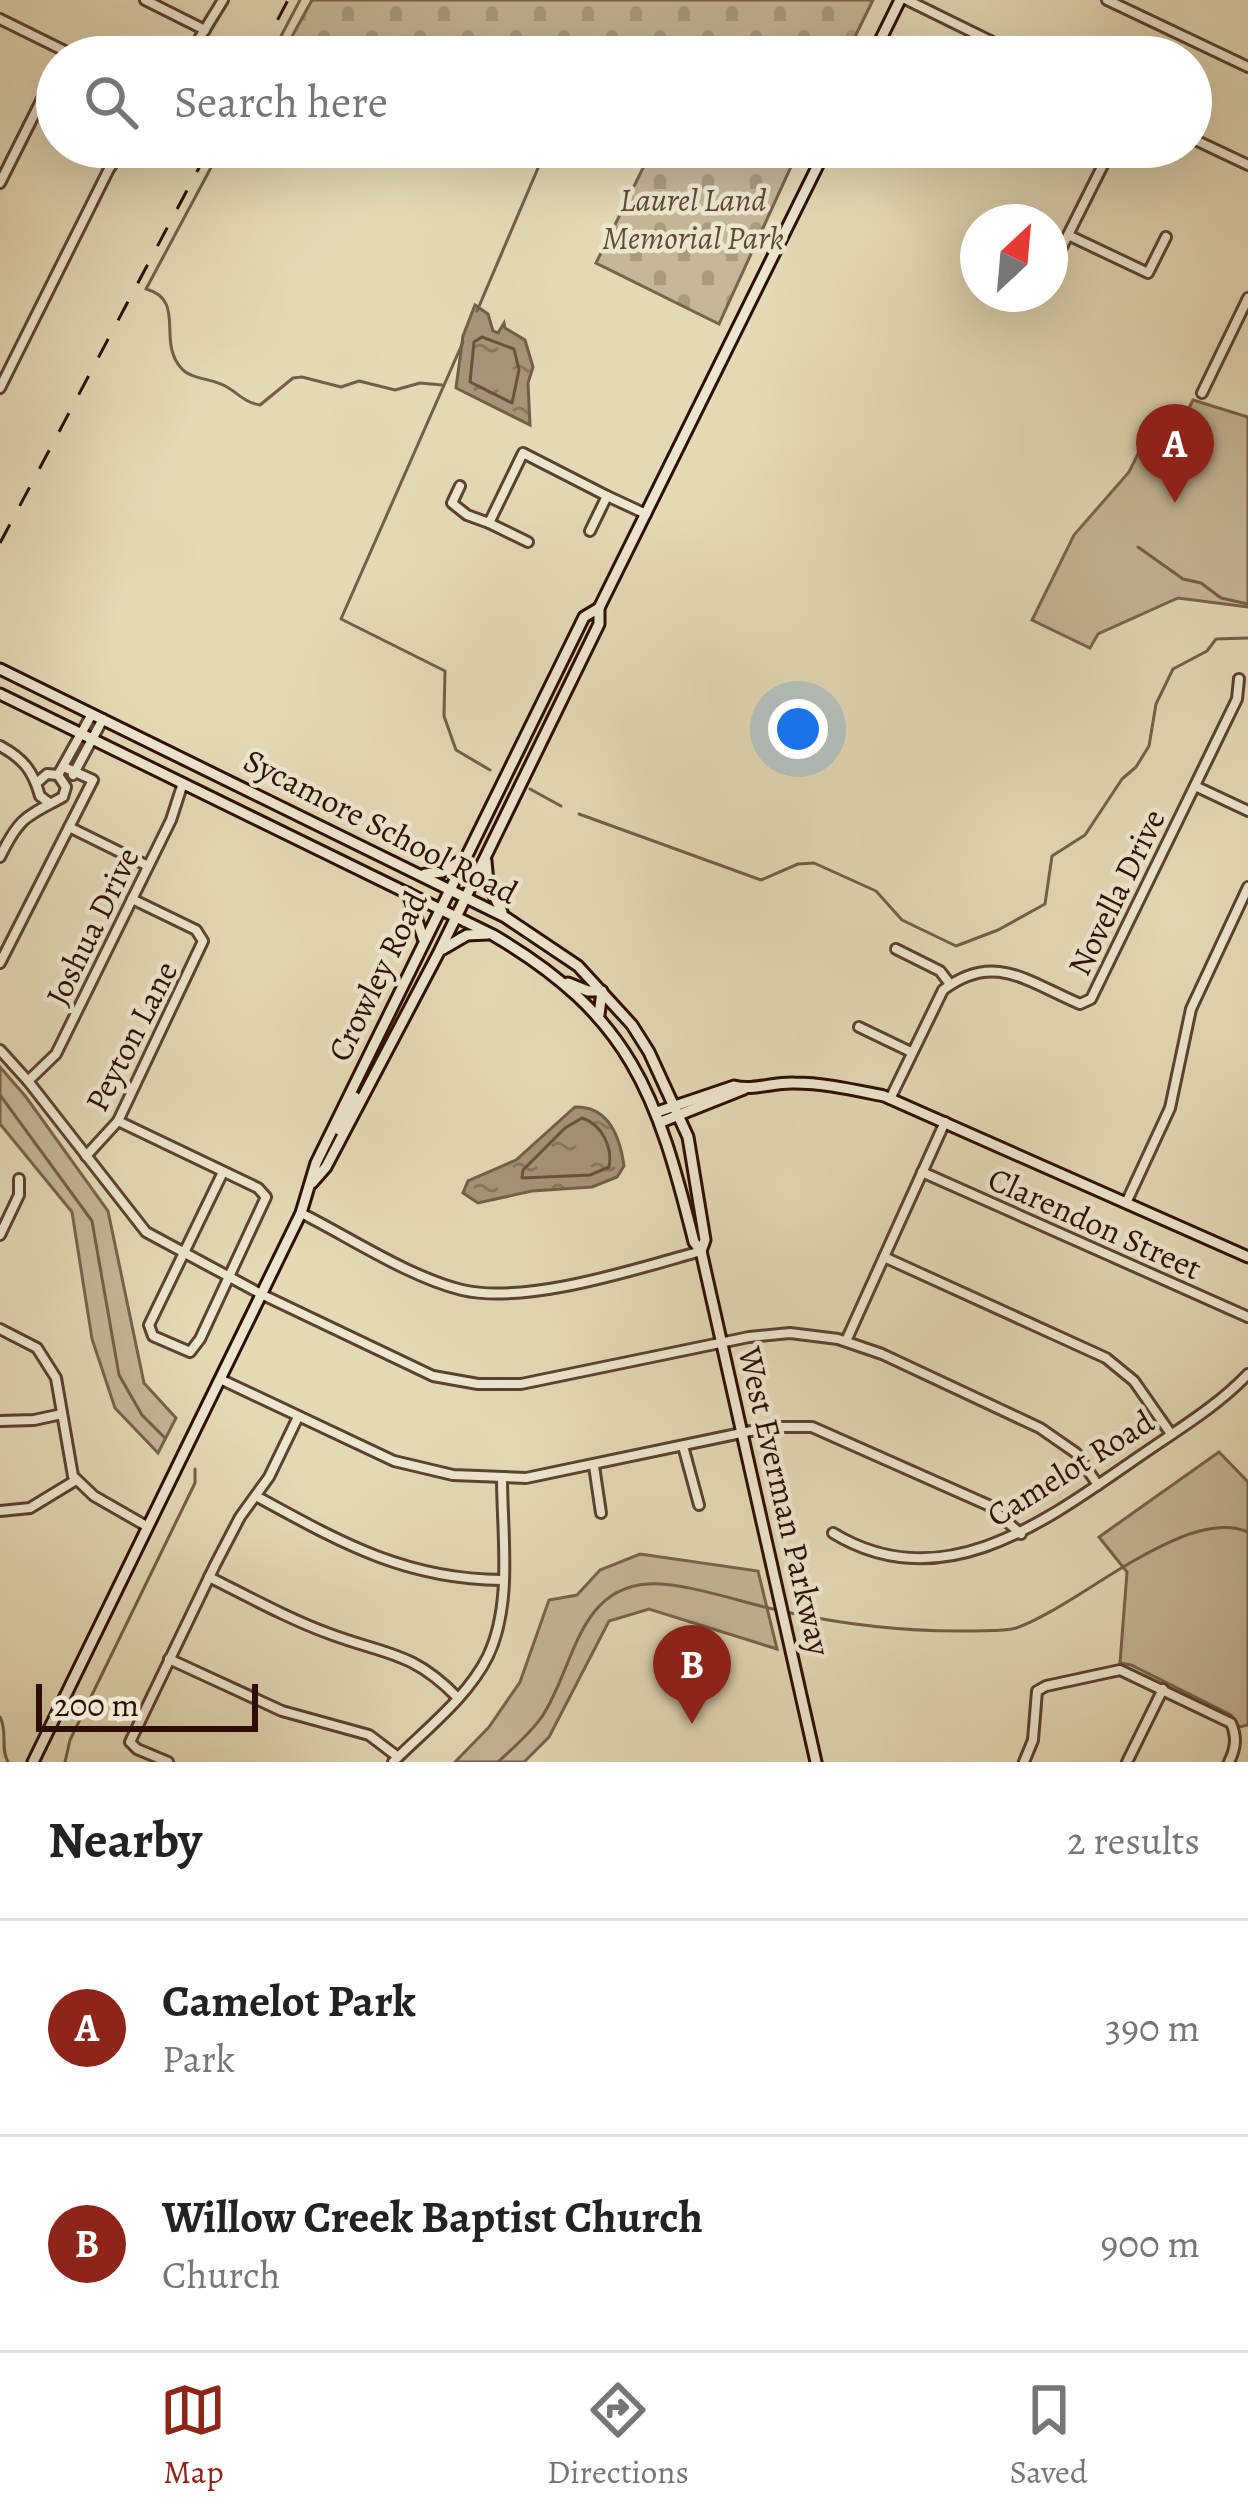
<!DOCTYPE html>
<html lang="en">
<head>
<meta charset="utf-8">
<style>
  :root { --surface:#fff; --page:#f2f2f2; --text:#222; --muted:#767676; --line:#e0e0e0; --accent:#8f2418 }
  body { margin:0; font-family:Alegreya,serif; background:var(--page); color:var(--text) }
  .compass { position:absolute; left:960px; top:204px; width:108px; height:108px; border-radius:50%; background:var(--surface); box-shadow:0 12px 48px #0002; rotate:26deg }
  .scale { position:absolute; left:36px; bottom:30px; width:222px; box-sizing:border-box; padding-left:12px; border:6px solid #2e0e02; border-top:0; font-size:33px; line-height:42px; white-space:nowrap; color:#2e0e02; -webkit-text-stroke:9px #ede6cf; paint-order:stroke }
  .you { position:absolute; left:798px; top:729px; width:42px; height:42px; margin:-30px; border:9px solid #fff; border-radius:50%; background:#1a73e8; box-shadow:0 0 0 18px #1a73e833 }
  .badge { display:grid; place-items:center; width:78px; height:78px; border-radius:50%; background:var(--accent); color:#fff; font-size:39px; font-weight:700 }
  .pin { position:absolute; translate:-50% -99px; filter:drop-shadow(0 3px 6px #0008) }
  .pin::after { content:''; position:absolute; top:63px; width:42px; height:36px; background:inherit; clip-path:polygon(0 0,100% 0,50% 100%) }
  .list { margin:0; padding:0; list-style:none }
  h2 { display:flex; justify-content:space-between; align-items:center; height:156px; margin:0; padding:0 48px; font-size:51px }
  h2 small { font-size:39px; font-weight:400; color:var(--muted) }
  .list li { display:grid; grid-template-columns:78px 1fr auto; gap:36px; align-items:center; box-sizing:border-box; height:216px; padding:0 48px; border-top:3px solid var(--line) }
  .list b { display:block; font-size:45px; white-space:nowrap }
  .list p { margin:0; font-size:39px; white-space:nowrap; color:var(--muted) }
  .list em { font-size:39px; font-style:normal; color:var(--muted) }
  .icon { flex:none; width:66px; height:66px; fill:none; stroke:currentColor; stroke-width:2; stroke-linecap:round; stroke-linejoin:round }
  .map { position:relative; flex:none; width:1248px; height:1762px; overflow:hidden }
  .search { position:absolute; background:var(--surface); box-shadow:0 12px 48px #0002; left:36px; right:36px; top:36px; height:132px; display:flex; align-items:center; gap:30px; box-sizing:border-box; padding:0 42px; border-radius:66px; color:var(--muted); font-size:45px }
  .sheet { height:588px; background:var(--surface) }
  nav { display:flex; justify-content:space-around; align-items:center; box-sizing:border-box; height:168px; border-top:3px solid var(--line); background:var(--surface); font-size:33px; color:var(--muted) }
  nav a { display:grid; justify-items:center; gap:6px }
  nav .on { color:var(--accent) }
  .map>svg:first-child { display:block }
  .green { fill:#c4b697; stroke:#79624c; stroke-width:3 }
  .cemetery { fill:url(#cemetery-stones); stroke:#79624c; stroke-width:3 }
  .water { fill:url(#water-ripples); stroke:#755e49; stroke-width:3 }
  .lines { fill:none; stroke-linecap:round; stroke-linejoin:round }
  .shore { stroke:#6a513d; stroke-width:3 }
  .stream { stroke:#755e49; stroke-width:3 }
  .street-casing { stroke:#5b412f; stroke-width:14 }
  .secondary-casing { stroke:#2e0e02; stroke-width:15 }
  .street { stroke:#ede6cf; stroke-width:8 }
  .secondary { stroke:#ede6cf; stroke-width:9 }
  .rail { stroke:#2e0e02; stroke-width:3; stroke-dasharray:21 21; stroke-linecap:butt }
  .labels { text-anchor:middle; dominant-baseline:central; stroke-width:9; stroke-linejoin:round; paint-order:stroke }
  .park-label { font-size:33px; font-style:italic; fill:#624936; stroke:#ede6cf }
  .street-label { font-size:33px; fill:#2e0e02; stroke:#ede6cf }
</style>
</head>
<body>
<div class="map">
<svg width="1248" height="1762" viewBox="0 0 1248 1762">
  <defs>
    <pattern id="cemetery-stones" width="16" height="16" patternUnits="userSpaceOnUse" patternTransform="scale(3)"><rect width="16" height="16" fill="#c4b697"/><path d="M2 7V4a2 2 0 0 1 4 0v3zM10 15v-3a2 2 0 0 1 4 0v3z" fill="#a99b80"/></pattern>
    <pattern id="water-ripples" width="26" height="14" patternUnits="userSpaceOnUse" patternTransform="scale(3)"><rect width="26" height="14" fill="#a59478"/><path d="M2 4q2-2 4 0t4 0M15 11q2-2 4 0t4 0" fill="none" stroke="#877760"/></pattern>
  </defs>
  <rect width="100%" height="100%" fill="#e3d9b5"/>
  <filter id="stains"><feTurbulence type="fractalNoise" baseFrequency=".00167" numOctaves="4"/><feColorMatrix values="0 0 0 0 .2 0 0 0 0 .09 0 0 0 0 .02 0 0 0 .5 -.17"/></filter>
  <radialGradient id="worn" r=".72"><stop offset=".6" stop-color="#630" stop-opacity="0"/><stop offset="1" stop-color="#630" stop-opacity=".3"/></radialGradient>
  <g class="green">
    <path d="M 1193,400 L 1248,417 L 1248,607 L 1178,598 L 1098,634 L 1090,648 L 1032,620 L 1074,535 L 1129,472 L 1146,438 L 1169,448 Z"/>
    <path d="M 0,1067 L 26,1097 L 108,1211 L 144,1383 L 176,1418 L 158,1453 L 115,1408 L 92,1339 L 72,1212 L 0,1124 Z"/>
    <path d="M 1219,1452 L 1248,1482 L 1248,1725 L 1239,1727 L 1231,1715 L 1131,1665 L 1120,1663 L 1127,1572 L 1099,1537 Z"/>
    <path d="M 640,1554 L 758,1571 L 777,1649 L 649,1609 L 609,1621 L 549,1737 L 524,1762 L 455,1762 L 489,1727 L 520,1682 L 549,1600 L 577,1595 L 600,1570 Z"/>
  </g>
  <g class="cemetery">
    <path d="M 312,0 L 873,0 L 845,57 L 302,57 L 285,49 Z"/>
    <path d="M 617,147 L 800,147 L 719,324 L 596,263 L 646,162 Z"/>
  </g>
  <g class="water">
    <path d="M 475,305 L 488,314 L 493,331 L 498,333 L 504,323 L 505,328 L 525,340 L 533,367 L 528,383 L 530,425 L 456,388 L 463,336 Z"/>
    <path d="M 575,1107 C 609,1106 620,1137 624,1166 L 617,1177 L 592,1187 L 532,1191 L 478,1203 L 463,1193 L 468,1181 L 516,1160 Z"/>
  </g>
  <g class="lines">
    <g class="shore">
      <path d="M 482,337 L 514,349 L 519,370 L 512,403 L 470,382 L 474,342 Z"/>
      <path d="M 582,1118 C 602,1124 613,1148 609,1167 L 590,1175 L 522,1178 L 523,1170 L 565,1128 Z"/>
    </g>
    <g class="stream">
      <path d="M 270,57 L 300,0"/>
      <path d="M 222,147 L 146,289 C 187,300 156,342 182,369 C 192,380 213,378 227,387 C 239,394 244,402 260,405 L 293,378 L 302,377 L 341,387 L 359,381 L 395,390 L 420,383 L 442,385"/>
      <path d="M 477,311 L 547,147"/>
      <path d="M 463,342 L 341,619 L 445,671 L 444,716 L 456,750 L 490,770"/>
      <path d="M 1138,547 L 1183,579 L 1201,583 L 1221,598 L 1248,604"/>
      <path d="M 530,789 L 561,806"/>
      <path d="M 579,814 L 761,880 L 798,864 L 814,863 L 876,891 L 902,920 L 956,946 L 998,930 L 1045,904 L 1052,856 L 1085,835 L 1122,779 L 1136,767 L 1149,746 L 1156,704 L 1173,669 L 1207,651 L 1216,639 L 1248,638"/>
      <path d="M 0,1095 L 92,1221 L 119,1375 L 142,1415 L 165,1438"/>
      <path d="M 786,1612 C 847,1625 907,1632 970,1631 C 984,1630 1002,1632 1016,1628 C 1078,1607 1185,1505 1248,1532"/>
      <path d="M 0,1717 C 8,1732 0,1748 8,1762"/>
      <path d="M 65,1762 L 70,1740 L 195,1483 L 195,1469"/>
      <path d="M 498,1762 C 513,1748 532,1732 543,1715 C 574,1667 578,1588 648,1584 C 685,1582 740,1602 777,1610"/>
    </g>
    <defs>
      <g id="street">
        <path d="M 145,0 L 205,30"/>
        <path d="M 907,0 L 1023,57"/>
        <path d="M 1107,0 L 1248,67"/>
        <path d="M 0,19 L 77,57"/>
        <path d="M 188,57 L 223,0"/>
        <path d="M 1191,138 L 1248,165"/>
        <path d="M 0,183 L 57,69"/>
        <path d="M 1068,235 L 1148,273 L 1166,237"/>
        <path d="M 1056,259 L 1112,147"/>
        <path d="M 0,388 L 109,169 L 124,147"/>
        <path d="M 1202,393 L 1248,298"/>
        <path d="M 460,486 L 452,503 L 467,515 L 489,523 L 523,453 L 607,496 L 590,531"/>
        <path d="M 607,496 L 646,514"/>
        <path d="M 489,523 L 528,542"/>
        <path d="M 0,746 C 24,759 33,771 40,796 L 48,802"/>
        <path d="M 73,775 L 103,719"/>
        <path d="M 39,781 L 47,774 L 58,775 L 92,714"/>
        <path d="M 1195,786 L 1248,811"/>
        <path d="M 69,827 L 148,866"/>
        <path d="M 0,857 C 20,816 26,817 63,797 L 66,787 L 58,775"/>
        <path d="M 896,949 L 940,971 L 950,984"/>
        <path d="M 0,963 L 93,780 L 64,767"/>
        <path d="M 859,1027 L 911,1052"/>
        <path d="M 0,1050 L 28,1081 L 146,1232 L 261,1294 L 433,1376 L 478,1384 L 521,1384 L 749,1337 L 790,1333 L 838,1339 L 882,1354 L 1040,1428 L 1076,1453 L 1098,1485"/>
        <path d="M 28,1081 L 56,1054 L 171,820 L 183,783"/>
        <path d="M 890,1099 L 943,990 C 994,951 1028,982 1080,1004 L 1091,999 L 1237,699 L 1239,679"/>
        <path d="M 118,1121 L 258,1188 L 266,1197 L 200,1339 L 190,1352 L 153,1336 L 149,1325 L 223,1172"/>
        <path d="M 86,1156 L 118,1121 L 203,941 L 196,930 L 132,899"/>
        <path d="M 922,1172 L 1248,1317"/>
        <path d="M 1126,1203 L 1170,1108 L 1191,1009 L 1248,887"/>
        <path d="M 301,1213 C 349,1237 409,1277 462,1290 C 527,1305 636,1269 701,1251"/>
        <path d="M 0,1235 L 19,1195 L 19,1179"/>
        <path d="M 884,1257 L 1106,1358 L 1134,1381 L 1171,1434"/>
        <path d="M 0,1329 L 37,1348 L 56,1378 L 73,1476 L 94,1496 L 148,1527"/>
        <path d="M 846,1341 L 945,1122"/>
        <path d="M 220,1379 L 394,1461 L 453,1475 L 526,1478 L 770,1427 L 812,1427 L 988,1505 L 1021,1534"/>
        <path d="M 0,1421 L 34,1420 L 62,1414"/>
        <path d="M 683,1446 L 699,1505"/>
        <path d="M 594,1466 L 601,1513"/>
        <path d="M 256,1496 C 340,1542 404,1579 502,1580"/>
        <path d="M 0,1511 L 30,1508 L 76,1480"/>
        <path d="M 833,1533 C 943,1600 1047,1520 1137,1458 C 1174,1432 1217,1407 1248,1374"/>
        <path d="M 209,1577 C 249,1597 289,1619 330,1634 C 386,1655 412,1651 457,1697"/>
        <path d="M 169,1659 L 282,1711 L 369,1735 L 398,1757"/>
        <path d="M 168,1762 L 137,1749 L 130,1742 L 215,1565 L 240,1517 L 269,1477 L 298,1417"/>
        <path d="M 393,1762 C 425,1730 468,1697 488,1656 C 513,1604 502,1534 502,1478"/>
        <path d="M 1024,1762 L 1033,1740 L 1037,1691 L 1046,1686 L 1120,1670 L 1231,1723 C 1237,1737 1236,1748 1229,1762"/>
        <path d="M 1127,1762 L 1163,1689"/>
      </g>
      <g id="secondary">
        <path d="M 872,57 L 900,0"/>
        <path d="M 0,669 L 505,917 L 578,966 L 632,1025 L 649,1052 L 688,1137 L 705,1240 L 701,1251"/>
        <path d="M 0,694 L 493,935 C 631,1016 657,1094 694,1242 L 701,1251 L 816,1762"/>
        <path d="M 486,861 L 488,883 L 502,912"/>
        <path d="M 425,874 L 442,872 L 459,862"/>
        <path d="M 408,893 L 423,938"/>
        <path d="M 443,949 L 467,935 L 488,934"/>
        <path d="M 568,983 L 588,991 L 602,991 L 599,1015"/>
        <path d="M 657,1112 L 734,1086 C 753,1091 774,1082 794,1083 C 824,1083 854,1090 884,1096 L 1248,1257"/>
        <path d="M 661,1122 L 744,1089"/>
        <path d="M 339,1130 L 355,1097"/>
        <path d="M 312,1183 L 326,1167 L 439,952 L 599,624 L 599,608 L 827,147"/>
        <path d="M 33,1762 L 301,1213 L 316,1163 L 584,617 L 599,608"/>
      </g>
    </defs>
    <use href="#street" class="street-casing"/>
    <use href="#secondary" class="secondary-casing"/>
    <use href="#street" class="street"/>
    <use href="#secondary" class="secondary"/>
    <g class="rail">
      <path d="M 258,57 L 288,0"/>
      <path d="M 0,543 L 210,147"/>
    </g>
  </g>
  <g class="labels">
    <g class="park-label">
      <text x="693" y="199">Laurel Land<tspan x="693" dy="38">Memorial Park</tspan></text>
    </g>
    <g class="street-label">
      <text transform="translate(381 826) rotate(27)">Sycamore School Road</text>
      <text transform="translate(1116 892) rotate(-64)">Novella Drive</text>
      <text transform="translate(92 926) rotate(-64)">Joshua Drive</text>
      <text transform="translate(377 976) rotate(-64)">Crowley Road</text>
      <text transform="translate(131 1036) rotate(-63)">Peyton Lane</text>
      <text transform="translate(1095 1223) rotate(24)">Clarendon Street</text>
      <text transform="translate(1070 1468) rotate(-32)">Camelot Road</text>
      <text transform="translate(785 1501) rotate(77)">West Everman Parkway</text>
    </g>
  </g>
  <rect width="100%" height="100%" filter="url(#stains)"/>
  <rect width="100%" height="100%" fill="url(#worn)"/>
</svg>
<svg class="compass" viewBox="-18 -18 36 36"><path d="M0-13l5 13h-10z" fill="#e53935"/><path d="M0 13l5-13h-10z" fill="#767676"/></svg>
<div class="scale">200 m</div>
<div class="you"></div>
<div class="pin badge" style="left:1175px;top:503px">A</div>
<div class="pin badge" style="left:692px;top:1724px">B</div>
<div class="search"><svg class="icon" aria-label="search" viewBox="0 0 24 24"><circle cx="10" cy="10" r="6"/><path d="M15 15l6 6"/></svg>Search here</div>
</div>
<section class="sheet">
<h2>Nearby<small>2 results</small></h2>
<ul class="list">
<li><span class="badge">A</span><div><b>Camelot Park</b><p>Park</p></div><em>390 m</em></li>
<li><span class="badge">B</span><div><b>Willow Creek Baptist Church</b><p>Church</p></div><em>900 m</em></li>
</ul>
</section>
<nav>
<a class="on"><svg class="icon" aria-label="map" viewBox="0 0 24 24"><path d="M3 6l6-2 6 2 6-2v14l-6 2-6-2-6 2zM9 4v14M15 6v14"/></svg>Map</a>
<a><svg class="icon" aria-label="directions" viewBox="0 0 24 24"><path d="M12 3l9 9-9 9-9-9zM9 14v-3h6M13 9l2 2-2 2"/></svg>Directions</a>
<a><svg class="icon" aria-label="saved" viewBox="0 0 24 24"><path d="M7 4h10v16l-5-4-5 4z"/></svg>Saved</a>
</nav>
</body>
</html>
